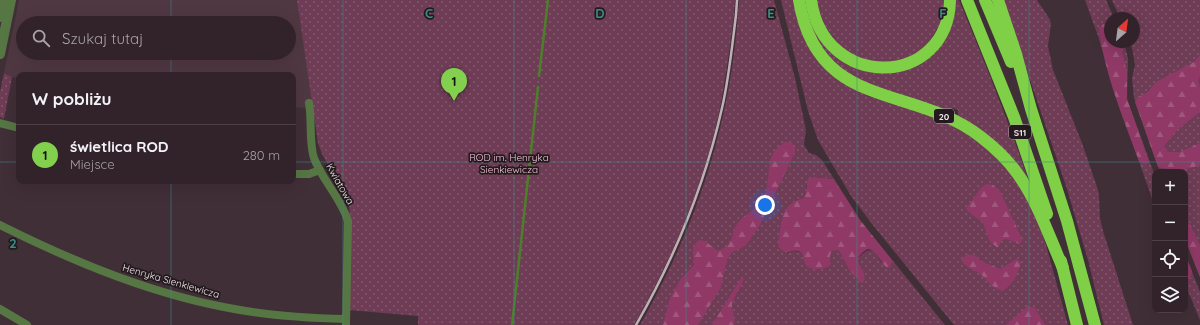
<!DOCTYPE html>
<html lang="pl">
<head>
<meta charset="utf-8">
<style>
  :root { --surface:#312329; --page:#3d2f35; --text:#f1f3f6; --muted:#a8a4a8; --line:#4c4046; --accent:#83d04e }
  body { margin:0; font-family:Quicksand,sans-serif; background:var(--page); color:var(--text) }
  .controls { position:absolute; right:12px; bottom:12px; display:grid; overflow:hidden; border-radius:8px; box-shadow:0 4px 16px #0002 }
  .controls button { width:36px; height:36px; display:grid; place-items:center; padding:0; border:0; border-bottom:1px solid var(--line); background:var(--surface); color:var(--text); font:20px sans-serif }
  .compass { position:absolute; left:1104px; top:12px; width:36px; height:36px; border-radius:50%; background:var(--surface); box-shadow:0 4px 16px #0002; rotate:28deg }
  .you { position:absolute; left:765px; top:205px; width:14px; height:14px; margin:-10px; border:3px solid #fff; border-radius:50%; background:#1a73e8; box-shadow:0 0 0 6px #1a73e833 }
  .badge { display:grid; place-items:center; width:26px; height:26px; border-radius:50%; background:var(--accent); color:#111; font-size:13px; font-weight:700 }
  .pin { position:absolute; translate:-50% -33px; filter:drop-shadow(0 1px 2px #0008) }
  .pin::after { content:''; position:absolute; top:21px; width:14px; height:12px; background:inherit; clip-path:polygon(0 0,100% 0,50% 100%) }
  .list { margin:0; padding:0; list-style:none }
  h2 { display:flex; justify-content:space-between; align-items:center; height:52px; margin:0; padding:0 16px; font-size:17px }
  h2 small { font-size:13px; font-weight:400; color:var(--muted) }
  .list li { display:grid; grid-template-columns:26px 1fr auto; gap:12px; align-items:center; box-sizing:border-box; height:60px; padding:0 16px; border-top:1px solid var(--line) }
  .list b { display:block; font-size:15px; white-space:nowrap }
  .list p { margin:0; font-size:13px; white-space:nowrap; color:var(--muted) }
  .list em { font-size:13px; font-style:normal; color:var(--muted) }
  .icon { flex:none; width:22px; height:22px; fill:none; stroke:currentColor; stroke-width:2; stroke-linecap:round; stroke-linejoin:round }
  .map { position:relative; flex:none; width:1200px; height:325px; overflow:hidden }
  .search { position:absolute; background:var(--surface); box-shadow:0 4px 16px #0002; left:16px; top:16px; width:280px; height:44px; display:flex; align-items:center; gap:10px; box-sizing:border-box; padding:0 14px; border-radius:22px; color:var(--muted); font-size:15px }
  .panel { position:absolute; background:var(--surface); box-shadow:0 4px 16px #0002; left:16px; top:72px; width:280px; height:112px; border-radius:8px }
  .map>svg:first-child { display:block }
  .built { fill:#503842; fill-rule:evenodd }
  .grass { fill:url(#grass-dots) }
  .forest { fill:url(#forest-firs) }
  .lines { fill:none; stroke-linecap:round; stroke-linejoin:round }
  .stream { stroke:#4d7f2b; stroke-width:2.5 }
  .minor { stroke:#567744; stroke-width:8 }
  .tertiary { stroke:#567744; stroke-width:10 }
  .motorway { stroke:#7fd046; stroke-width:12 }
  .rail { stroke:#bfb0b6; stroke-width:2.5 }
  .grid { fill:none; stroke:#3c8c87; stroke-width:1; stroke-opacity:0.55 }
  .labels { text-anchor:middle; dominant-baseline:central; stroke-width:3.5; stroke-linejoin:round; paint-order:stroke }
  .shield { fill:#221a1d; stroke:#b4a8ac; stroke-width:1 }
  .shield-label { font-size:9px; font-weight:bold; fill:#f2e5ea }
  .park-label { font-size:10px; fill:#f2c0d6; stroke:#221a1d }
  .street-label { font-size:10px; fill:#f2e5ea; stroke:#221a1d }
  .grid-label { font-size:13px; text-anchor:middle; font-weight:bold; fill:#3c8c87; stroke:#221a1d; stroke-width:3.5; stroke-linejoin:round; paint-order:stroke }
</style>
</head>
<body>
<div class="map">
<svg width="1200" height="325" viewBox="0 0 1200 325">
  <defs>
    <pattern id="grass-dots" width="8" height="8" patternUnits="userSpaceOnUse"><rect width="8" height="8" fill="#6e3c55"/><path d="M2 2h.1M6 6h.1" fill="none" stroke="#83586e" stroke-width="1.8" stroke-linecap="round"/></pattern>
    <pattern id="forest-firs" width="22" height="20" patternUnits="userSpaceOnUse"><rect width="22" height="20" fill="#903967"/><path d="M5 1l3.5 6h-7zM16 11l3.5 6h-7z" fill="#a0567d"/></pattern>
  </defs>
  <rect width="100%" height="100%" fill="#412f37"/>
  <path class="built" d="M 19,0 L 297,0 L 313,102 L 306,108 L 293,107 L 293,75 L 19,75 L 19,78 L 12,77 L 4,73 ZM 23,23 L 289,23 L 289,53 L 23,53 Z"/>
  <g class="grass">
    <path d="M 297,0 L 735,0 L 734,15 C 730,46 726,77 720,108 C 704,185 673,257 634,325 L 418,325 L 418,316 L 349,310 L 350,218 L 349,202 L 322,154 L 318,143 Z"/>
    <path d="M 739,0 L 774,0 L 795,78 L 806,130 L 804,145 L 809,153 L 816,155 L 822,160 L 834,179 L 814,177 L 806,186 L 807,191 L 804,198 L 796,200 L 787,253 L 794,251 L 801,252 L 805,264 L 831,264 L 830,256 L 832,251 L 835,250 L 839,251 L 848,268 L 863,271 L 859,264 L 858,258 L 866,251 L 872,250 L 875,251 L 881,262 L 890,267 L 893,261 L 945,325 L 640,325 C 699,221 732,120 739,0 Z"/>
    <path d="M 781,0 L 794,0 L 798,20 L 802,32 L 846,84 L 868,96 L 943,120 L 986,146 L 1016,179 L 1036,216 L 1046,245 L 1068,325 L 954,325 L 872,224 L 851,196 L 818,140 L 808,111 Z"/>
    <path d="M 807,0 C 812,17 815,34 826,48 C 871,98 957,68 955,0 L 959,0 C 984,60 1008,120 1029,182 L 958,117 L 958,110 L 953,108 L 947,112 L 864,84 L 834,63 L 813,35 Z"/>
    <path d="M 815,0 L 946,0 L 942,22 L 925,48 L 903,60 L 873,63 L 844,51 L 825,27 Z"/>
    <path d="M 1003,0 L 1037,0 L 1049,18 L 1051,23 L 1048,46 L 1053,70 L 1082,143 L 1098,190 L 1099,197 L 1100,218 L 1103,231 L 1133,325 L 1104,325 L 1088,260 L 1067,189 Z"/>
    <path d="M 1085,0 L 1106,0 L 1114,18 L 1110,18 L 1110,42 L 1124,42 L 1128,58 L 1127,99 L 1155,176 L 1155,207 L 1116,96 L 1098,36 Z"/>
    <path d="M 1112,0 L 1200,0 L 1200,277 L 1185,239 L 1185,172 L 1160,172 L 1134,98 L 1132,78 L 1135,65 L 1133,53 L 1130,42 L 1134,42 L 1134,18 L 1120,18 Z"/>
    <path d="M 4,73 L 12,77 L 4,119 L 0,117 L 0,92 Z"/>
    <path d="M 1185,254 L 1200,292 L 1200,320 L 1185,284 Z"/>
  </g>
  <g class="forest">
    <path d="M 1103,24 L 1110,27 L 1110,42 L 1118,42 L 1122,50 L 1127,74 L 1127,99 L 1149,162 L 1144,164 L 1139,161 C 1123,117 1104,73 1099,27 Z"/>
    <path d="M 1200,55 L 1200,76 L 1198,81 L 1200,88 L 1200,112 L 1177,130 L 1164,146 L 1168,152 L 1180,152 L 1200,143 L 1200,165 C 1182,171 1175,171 1158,167 L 1135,102 L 1138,97 L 1148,92 L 1156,82 L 1194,62 Z"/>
    <path d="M 785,142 L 792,143 L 795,147 L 795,152 L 761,223 L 749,241 L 745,246 L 732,252 L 727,260 L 721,287 L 698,325 L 663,325 L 670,298 L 680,280 L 694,265 C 693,252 690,249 699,240 L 705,241 L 718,251 C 738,242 728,236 738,223 C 745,213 753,212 759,205 C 762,202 764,195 766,191 C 772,170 763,157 785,142 Z"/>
    <path d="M 814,177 L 834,179 L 860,220 L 893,261 L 890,267 L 886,267 C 877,259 873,237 858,258 L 859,264 L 863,271 L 865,278 L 863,282 L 861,283 L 848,268 L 839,251 L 835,250 L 832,251 L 830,256 L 831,264 C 826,270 810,272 805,264 C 803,261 803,255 801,252 C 790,247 788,259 778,246 C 781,226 780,202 804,198 C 807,192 806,186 808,179 Z"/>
    <path d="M 986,184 L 993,185 L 1000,191 L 1021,237 L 1022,242 L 1019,244 L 1007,239 L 1002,240 L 998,248 L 990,242 L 983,223 L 970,213 L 966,209 L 980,189 Z"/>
    <path d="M 1185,223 L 1190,224 L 1200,246 L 1200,277 L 1185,239 Z"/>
    <path d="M 968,254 L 976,256 L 981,261 L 1000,269 C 1007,266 1011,261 1017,259 L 1021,262 C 1018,275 1013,285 1002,291 C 990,287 988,280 979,273 C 972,269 966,268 961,260 Z"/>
    <path d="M 1185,254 L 1192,271 L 1191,277 L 1188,279 L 1185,276 Z"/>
    <path d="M 744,277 C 742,287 733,297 732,305 C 732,312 736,318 734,325 L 712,325 L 741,278 Z"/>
    <path d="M 1028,306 L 1035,308 L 1045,325 L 1006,325 Z"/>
  </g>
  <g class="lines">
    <g class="stream">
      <path d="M 539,76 L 548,0"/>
      <path d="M 512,325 L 538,87"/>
    </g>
    <g class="minor">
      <path d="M 309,103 C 312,118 309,145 314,158 C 322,180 341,198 348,221 L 346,325"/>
      <path d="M 0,123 L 19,128"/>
      <path d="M 293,174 L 309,174 L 320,170"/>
      <path d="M 0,225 C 76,263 156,296 240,310 C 275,316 310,318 346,319"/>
      <path d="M 0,309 L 27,325"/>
    </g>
    <g class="tertiary">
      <path d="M 0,17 L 4,0"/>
      <path d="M 0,54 L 11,0"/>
    </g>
    <g class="motorway">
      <path d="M 799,0 C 817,112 914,84 981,137 C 994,147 1007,159 1017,173 C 1038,202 1049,236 1063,268"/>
      <path d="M 811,0 C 824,92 948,88 950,0"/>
      <path d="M 967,0 L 1014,117 L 1047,214"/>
      <path d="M 985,0 L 1011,62"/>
      <path d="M 998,0 L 1016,54 L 1031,109 L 1067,221 L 1095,325"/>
      <path d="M 1061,261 L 1077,325"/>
    </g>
    <path class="rail" d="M 636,325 C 675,257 705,184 722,108 C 729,78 732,46 736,15 L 737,0"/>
  </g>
  <path class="grid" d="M 171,0 L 171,23M 343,0 L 343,325M 514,0 L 514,325M 686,0 L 686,325M 857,0 L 857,325M 1029,0 L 1029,325M 171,53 L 171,75M 0,162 L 19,162M 293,162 L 1200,162M 171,181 L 171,325"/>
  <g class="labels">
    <g class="shield">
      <rect x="934" y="109" width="20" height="14" rx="3"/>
      <rect x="1009" y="125" width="22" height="14" rx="3"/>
    </g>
    <g class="shield-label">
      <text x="944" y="116">20</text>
      <text x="1020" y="132">S11</text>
    </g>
    <g class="park-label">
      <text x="509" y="157">ROD im. Henryka<tspan x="509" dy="12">Sienkiewicza</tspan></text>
    </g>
    <g class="street-label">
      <text transform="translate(340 184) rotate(60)">Kwiatowa</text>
      <text transform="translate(171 281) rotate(16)">Henryka Sienkiewicza</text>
    </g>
  </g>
  <g class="grid-label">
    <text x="429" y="18">C</text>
    <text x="600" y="18">D</text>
    <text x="771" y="18">E</text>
    <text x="943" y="18">F</text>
    <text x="13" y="248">2</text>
  </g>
</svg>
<div class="controls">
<button>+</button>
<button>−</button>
<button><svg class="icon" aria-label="locate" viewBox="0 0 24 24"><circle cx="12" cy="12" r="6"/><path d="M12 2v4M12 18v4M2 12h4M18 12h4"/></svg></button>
<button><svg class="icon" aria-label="layers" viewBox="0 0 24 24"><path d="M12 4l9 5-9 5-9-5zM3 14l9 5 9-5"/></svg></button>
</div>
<svg class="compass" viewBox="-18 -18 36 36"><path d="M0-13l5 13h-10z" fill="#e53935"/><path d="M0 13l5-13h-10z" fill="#a8a4a8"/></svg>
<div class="you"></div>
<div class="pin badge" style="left:454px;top:101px">1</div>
<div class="search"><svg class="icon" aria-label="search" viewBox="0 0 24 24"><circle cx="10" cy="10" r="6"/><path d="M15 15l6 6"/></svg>Szukaj tutaj</div>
<section class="panel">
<h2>W pobliżu<small></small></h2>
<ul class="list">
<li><span class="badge">1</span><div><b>świetlica ROD</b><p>Miejsce</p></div><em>280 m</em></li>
</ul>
</section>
</div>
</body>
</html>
